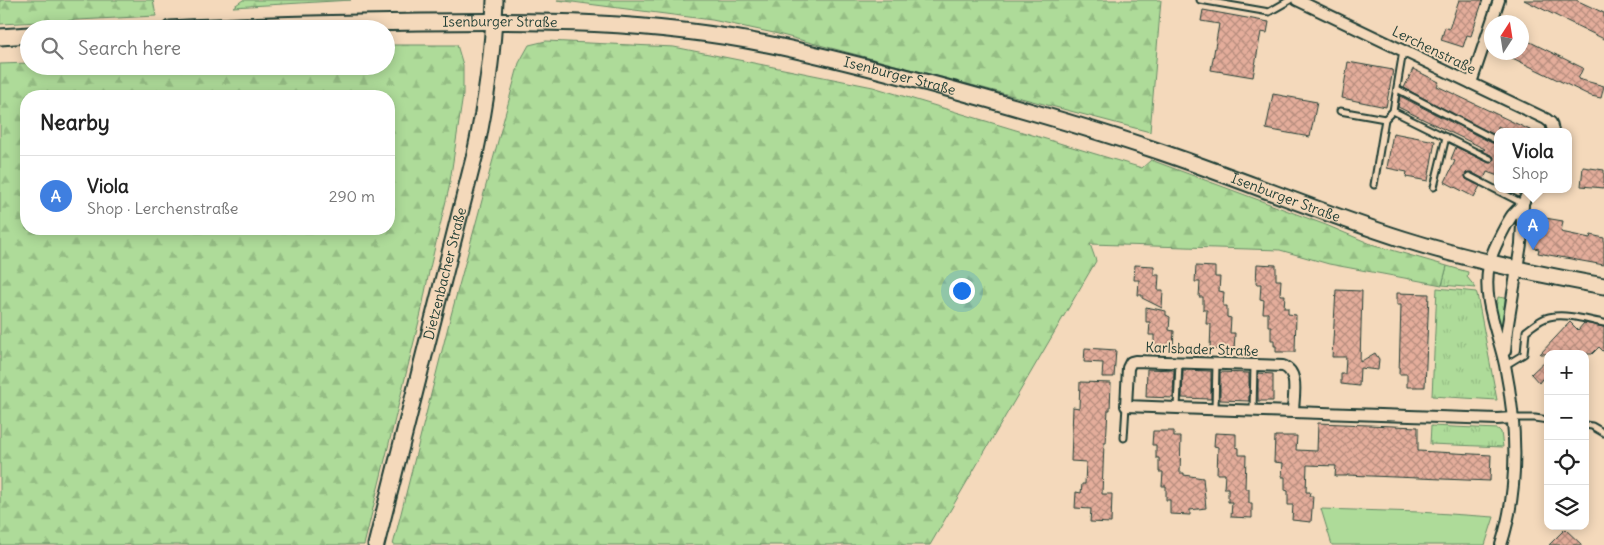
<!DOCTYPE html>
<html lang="en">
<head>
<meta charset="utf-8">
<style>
  :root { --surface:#fff; --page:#f2f2f2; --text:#222; --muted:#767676; --line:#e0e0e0; --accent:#111827 }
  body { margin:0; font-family:Delius,sans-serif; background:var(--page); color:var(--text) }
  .controls { position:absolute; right:15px; bottom:15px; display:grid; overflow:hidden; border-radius:10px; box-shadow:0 2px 12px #0003 }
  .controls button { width:45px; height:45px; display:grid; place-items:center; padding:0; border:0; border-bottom:1px solid var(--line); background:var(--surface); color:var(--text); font:25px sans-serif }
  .compass { position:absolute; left:1484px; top:15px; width:45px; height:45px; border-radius:50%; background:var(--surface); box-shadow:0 2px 12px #0003; rotate:12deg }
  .you { position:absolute; left:961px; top:290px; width:18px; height:18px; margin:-12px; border:4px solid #fff; border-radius:50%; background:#1a73e8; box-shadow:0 0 0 8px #1a73e833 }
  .badge { display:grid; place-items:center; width:32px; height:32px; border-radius:50%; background:var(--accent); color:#fff; font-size:16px; font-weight:700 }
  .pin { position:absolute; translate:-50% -41px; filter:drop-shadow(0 1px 2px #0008) }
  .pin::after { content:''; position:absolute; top:26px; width:18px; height:15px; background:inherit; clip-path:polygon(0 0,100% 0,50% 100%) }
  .popup { position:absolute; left:1494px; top:128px; width:78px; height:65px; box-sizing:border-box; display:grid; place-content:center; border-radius:10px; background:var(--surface); filter:drop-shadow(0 1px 4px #0005); font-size:16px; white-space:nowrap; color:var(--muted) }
  .popup b { font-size:19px; color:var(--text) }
  .popup::after { content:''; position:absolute; left:50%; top:100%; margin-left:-10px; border:10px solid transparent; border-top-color:var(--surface) }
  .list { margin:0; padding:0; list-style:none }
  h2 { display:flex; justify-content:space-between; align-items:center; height:65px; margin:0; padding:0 20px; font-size:21px }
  h2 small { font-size:16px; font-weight:400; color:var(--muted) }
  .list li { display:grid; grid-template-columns:32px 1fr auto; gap:15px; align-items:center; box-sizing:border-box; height:80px; padding:0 20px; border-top:1px solid var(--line) }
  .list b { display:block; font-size:19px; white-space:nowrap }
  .list p { margin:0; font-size:16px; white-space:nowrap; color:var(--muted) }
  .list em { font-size:16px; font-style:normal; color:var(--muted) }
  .icon { flex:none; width:28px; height:28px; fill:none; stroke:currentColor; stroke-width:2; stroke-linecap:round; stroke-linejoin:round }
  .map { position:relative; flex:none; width:1604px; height:545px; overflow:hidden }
  .search { position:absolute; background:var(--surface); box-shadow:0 2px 12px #0003; left:20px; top:20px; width:375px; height:55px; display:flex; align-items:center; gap:12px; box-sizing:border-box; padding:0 18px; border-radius:28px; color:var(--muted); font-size:19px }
  .panel { position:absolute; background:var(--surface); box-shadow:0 2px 12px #0003; left:20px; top:90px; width:375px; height:145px; border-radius:20px }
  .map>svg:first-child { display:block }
  .grass { fill:url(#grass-tufts); stroke:#668c66 }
  .forest { fill:url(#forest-firs); stroke:#668c66; fill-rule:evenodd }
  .green { fill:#aedb99; stroke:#668c66 }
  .building { fill:url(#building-cross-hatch); stroke:#1f3d34 }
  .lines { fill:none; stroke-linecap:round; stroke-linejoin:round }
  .service-casing { stroke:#1f3d34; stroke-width:9 }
  .minor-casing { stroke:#1f3d34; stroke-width:14 }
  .secondary-casing { stroke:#1f3d34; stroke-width:19 }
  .service { stroke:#f4d9bb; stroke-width:5 }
  .minor { stroke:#f4d9bb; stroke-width:10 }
  .secondary { stroke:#f4d9bb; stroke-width:15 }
  .labels { text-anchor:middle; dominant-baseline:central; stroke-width:4; stroke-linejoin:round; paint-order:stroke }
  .street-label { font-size:14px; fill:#1f3d34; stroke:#f4d9bb }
</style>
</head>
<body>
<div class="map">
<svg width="1604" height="545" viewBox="0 0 1604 545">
  <defs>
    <pattern id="grass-tufts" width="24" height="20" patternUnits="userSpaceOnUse" patternTransform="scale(1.25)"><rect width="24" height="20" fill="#aedb99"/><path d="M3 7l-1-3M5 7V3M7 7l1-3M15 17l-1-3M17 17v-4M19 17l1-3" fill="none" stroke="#95bd84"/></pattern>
    <pattern id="forest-firs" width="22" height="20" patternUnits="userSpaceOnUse" patternTransform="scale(1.25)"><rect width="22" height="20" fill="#aedb99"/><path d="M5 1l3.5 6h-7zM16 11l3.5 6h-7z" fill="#95bd84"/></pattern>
    <pattern id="building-cross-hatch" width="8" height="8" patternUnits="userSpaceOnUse" patternTransform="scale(1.25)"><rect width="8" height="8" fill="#e4ad9b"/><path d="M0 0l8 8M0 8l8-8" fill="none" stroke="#b88e7f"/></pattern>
  </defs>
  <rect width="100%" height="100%" fill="#f4d9bb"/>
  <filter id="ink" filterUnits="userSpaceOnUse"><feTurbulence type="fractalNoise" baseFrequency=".02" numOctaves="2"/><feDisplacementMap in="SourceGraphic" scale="10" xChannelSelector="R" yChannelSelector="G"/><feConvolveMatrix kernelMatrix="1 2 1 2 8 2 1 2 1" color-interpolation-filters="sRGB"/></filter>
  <g filter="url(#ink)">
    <g class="grass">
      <path d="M 1447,266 L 1468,272 L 1467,277 L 1476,288 L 1442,285 Z"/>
      <path d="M 1437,288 L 1476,292 L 1477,294 L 1497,400 L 1432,396 Z"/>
      <path d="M 1498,297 L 1505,298 L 1503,331 L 1502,332 L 1500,331 L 1496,307 Z"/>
      <path d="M 1431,426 L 1498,429 L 1501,432 L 1503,447 L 1430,444 Z"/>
    </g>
    <g class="forest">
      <path d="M 0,0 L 153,0 L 156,16 L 0,24 Z"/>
      <path d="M 243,0 L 351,0 L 233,7 Z"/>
      <path d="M 557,0 L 1161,0 L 1150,132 L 774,33 L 712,20 Z"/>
      <path d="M 546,41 L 674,47 L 873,87 L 1142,168 L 1151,160 L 1326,225 L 1371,244 L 1447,266 L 1442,285 L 1329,264 L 1280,250 L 1090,244 L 1096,261 L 930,545 L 393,545 L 450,319 L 519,63 L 529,45 Z"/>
      <path d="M 386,45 L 457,45 L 463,65 L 463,95 L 449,188 L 429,272 L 421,313 L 364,545 L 0,545 L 0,64 L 29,63 L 29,66 L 386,66 ZM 389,96 L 389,229 L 26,229 L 26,96 Z"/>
    </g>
    <path class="green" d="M 1321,509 L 1420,512 L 1494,517 L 1485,545 L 1332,545 Z"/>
    <g class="building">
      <path d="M 1459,0 L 1483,0 L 1471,36 L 1467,35 L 1463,47 L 1441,40 L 1445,27 L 1449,29 Z"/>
      <path d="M 1524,0 L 1576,0 L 1604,13 L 1604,39 Z"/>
      <path d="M 1203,10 L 1269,22 L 1267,33 L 1261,32 L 1253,77 L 1211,70 L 1219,24 L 1201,21 Z"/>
      <path d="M 1522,38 L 1583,68 L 1578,79 L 1604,86 L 1601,98 L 1591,96 L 1500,52 L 1522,52 Z"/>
      <path d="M 1348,62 L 1393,70 L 1386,107 L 1342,98 Z"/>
      <path d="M 1413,69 L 1439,82 L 1437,86 L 1532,131 L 1508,131 L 1498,126 L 1498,137 L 1404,88 Z"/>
      <path d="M 1273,94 L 1317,102 L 1310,137 L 1266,129 Z"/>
      <path d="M 1400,96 L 1492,143 L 1496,143 L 1498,141 L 1498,176 L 1487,172 L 1484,179 L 1471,172 L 1466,173 L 1465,176 L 1466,179 L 1480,186 L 1474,197 L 1445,182 L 1455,161 L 1451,159 L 1456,147 L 1489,163 L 1493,162 L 1494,157 L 1479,149 L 1484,150 L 1485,149 L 1398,107 Z"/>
      <path d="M 1393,133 L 1435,141 L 1428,181 L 1406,177 L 1407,172 L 1387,168 Z"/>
      <path d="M 1583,167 L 1604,170 L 1604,188 L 1581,186 Z"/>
      <path d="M 1539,217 L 1563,221 L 1561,232 L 1590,238 L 1591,235 L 1604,238 L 1604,265 L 1538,253 L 1539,249 L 1534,248 Z"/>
      <path d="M 1257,264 L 1276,265 L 1276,280 L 1281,280 L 1280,295 L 1285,295 L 1284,308 L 1288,308 L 1288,314 L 1296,315 L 1295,352 L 1276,352 L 1276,346 L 1274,346 L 1274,340 L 1271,340 L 1271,326 L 1268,326 L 1268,313 L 1263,313 L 1264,300 L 1260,299 L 1261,284 L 1256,284 Z"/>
      <path d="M 1135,265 L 1154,266 L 1154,275 L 1159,275 L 1158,290 L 1163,290 L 1162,308 L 1142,298 L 1142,295 L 1138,295 L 1139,280 L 1134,280 Z"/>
      <path d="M 1196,266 L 1215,267 L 1215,277 L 1220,277 L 1219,291 L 1224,292 L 1223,306 L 1227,306 L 1227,317 L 1231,318 L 1230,333 L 1235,333 L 1234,350 L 1210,349 L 1211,324 L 1206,324 L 1207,310 L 1203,310 L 1203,297 L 1199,297 L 1200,282 L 1195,282 Z"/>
      <path d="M 1336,290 L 1362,291 L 1360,362 L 1375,353 L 1379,359 L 1378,370 L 1360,368 L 1359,386 L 1341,384 L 1341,374 L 1345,374 L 1346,357 L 1332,357 Z"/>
      <path d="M 1397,293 L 1429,294 L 1425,387 L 1407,387 L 1407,374 L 1399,374 L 1401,305 L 1397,305 Z"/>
      <path d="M 1146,307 L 1166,311 L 1166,315 L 1170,317 L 1169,330 L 1174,331 L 1173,347 L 1154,346 L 1154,335 L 1149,335 L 1150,322 L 1146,322 Z"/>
      <path d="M 1570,322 L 1578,330 L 1584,323 L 1604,327 L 1604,352 L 1599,347 L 1592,354 L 1540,354 Z"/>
      <path d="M 1085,348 L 1116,350 L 1114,377 L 1102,377 L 1103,363 L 1084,362 Z"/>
      <path d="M 1548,358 L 1548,385 L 1542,379 L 1539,383 L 1531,374 Z"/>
      <path d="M 1147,369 L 1174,370 L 1173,398 L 1146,397 Z"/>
      <path d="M 1183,370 L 1211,371 L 1211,399 L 1182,398 Z"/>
      <path d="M 1220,372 L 1249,373 L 1249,401 L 1220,400 Z"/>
      <path d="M 1258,373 L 1273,374 L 1273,401 L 1258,401 Z"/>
      <path d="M 1080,382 L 1111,383 L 1110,410 L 1108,410 L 1106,443 L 1104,443 L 1102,494 L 1112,494 L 1111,523 L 1090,522 L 1091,509 L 1075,508 L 1076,492 L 1081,493 L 1082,484 L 1085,484 L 1086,462 L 1071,461 L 1073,407 L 1079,408 Z"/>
      <path d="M 1318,423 L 1418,427 L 1418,451 L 1491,455 L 1490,481 L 1347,475 L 1347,476 L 1335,476 L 1336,466 L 1307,465 L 1306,492 L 1310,492 L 1309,496 L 1313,496 L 1311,522 L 1292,520 L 1293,505 L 1288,505 L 1288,491 L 1285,490 L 1285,477 L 1282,477 L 1283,463 L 1274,462 L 1275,436 L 1297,436 L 1296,450 L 1317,451 Z"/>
      <path d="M 1153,431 L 1174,431 L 1174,437 L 1181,437 L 1180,473 L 1184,473 L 1184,475 L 1203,478 L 1206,508 L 1190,510 L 1190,515 L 1170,514 L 1170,500 L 1166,500 L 1166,486 L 1162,486 L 1163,472 L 1159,472 L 1159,458 L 1156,458 L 1156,445 L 1152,445 Z"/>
      <path d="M 1215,433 L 1236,434 L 1236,447 L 1239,448 L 1239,455 L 1246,455 L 1245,489 L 1249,489 L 1249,503 L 1252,503 L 1252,518 L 1231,517 L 1232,502 L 1228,502 L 1228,488 L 1224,488 L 1225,474 L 1217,474 L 1218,447 L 1214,446 Z"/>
      <path d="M 1565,529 L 1582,545 L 1549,545 Z"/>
    </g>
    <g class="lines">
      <defs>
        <g id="service">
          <path d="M 1200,0 L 1269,12 L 1290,0"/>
          <path d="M 1397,89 L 1494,139"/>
          <path d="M 1340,111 L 1385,119 L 1393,111 L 1403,51"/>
          <path d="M 1393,111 L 1490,159"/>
          <path d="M 1469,176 L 1522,203"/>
          <path d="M 1374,185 L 1385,119"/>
          <path d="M 1434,187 L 1446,137"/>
          <path d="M 1506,365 L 1524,354 L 1526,331 C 1533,326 1540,319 1549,317 C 1567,313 1587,320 1604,323"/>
          <path d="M 1177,408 L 1179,362"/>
          <path d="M 1215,409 L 1216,364"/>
          <path d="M 1253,410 L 1254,365"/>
          <path d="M 1513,418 L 1535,418 L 1548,420"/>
          <path d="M 1585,425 L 1592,426 L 1604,433"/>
          <path d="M 1124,438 L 1126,406"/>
        </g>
        <g id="minor">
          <path d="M 1297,0 L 1546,119 L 1551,123 L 1553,131"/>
          <path d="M 1471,83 L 1499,0"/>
          <path d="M 1505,351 L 1507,330 L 1521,244 L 1523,204"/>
          <path d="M 1293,412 C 1293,398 1300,372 1283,366 L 1135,361 L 1131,362 L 1128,368 L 1126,406 L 1177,408 L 1497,419 L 1513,418"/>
          <path d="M 1501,545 C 1520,486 1517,425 1505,365 C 1498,332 1482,300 1489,265 C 1491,253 1504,228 1511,217 C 1514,212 1520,208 1523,203 C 1526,198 1527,193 1529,189"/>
        </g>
        <g id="secondary">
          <path id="s1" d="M 170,29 C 254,25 337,23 421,22 C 537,20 653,21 767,44 C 823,55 878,70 932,84 C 1006,104 1080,125 1152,149 C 1236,177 1318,212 1403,239 C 1469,260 1536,274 1604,286"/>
          <path d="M 0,37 L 29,35"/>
          <path id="s2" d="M 376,545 L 475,154 C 486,103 493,52 495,0"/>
        </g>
      </defs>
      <use href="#service" class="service-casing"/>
      <use href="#minor" class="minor-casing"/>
      <use href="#secondary" class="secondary-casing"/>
      <use href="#service" class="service"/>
      <use href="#minor" class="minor"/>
      <use href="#secondary" class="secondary"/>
    </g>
  </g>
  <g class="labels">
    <g class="street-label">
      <text stroke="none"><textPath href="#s1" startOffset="330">Isenburger Straße</textPath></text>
      <text transform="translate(1434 50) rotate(26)">Lerchenstraße</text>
      <text stroke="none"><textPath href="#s1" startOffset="735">Isenburger Straße</textPath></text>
      <text stroke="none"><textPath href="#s1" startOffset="1140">Isenburger Straße</textPath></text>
      <text stroke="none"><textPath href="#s2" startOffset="280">Dietzenbacher Straße</textPath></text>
      <text transform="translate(1202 349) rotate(2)">Karlsbader Straße</text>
    </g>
  </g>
</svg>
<div class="controls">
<button>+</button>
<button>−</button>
<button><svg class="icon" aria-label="locate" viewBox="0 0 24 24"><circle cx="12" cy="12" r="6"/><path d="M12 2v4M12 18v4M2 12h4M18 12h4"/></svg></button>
<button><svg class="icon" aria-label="layers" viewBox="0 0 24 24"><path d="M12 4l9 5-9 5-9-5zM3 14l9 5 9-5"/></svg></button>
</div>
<svg class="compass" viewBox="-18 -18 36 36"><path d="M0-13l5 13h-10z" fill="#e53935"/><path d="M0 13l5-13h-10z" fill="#767676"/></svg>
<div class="you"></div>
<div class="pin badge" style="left:1533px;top:250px;background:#3f7fe0">A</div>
<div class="popup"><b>Viola</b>Shop</div>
<div class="search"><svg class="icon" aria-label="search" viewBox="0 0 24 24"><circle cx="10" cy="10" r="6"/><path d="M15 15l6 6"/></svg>Search here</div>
<section class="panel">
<h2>Nearby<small></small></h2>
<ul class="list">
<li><span class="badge" style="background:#3f7fe0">A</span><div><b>Viola</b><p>Shop · Lerchenstraße</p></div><em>290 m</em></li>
</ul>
</section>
</div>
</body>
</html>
